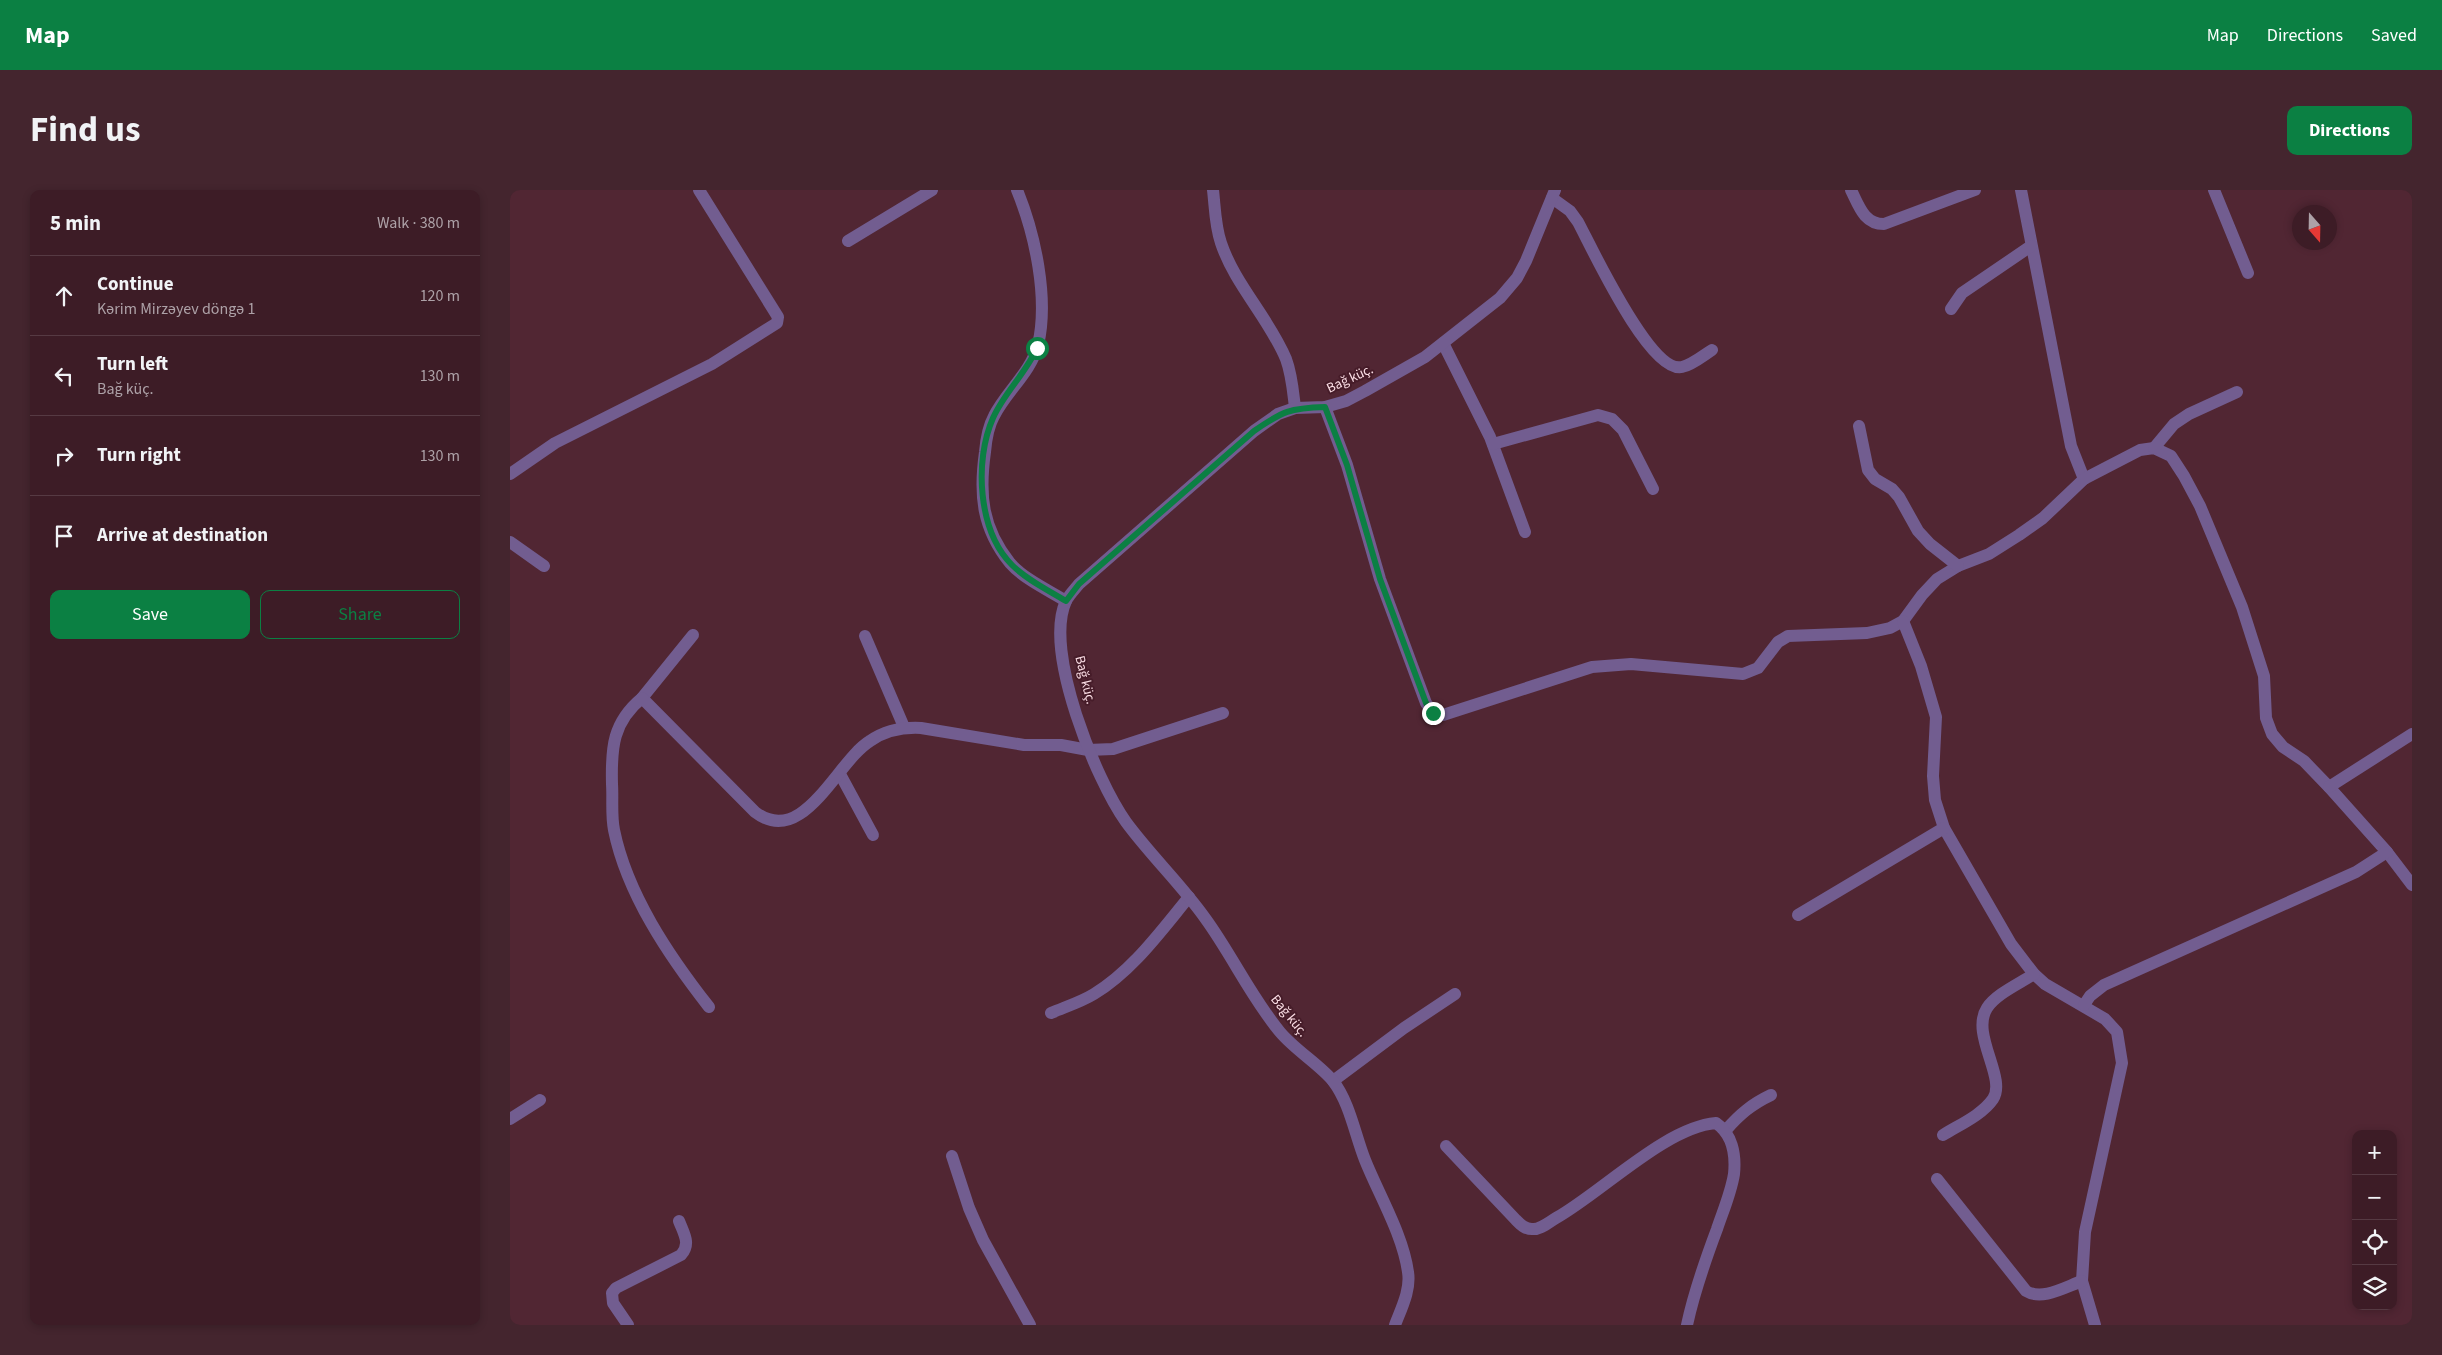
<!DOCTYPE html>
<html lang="en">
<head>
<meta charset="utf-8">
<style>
  :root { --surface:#3d1c26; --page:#44252e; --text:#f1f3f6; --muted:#ada1a7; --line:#563a43; --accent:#0b8043 }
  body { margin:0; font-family:"Source Sans 3",sans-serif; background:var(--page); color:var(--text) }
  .controls { position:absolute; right:15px; bottom:15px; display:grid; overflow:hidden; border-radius:10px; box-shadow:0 2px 8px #0003 }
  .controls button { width:45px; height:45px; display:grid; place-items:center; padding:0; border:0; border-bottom:1px solid var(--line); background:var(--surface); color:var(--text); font:25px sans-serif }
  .compass { position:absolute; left:1782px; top:15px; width:45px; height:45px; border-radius:50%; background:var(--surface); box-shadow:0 2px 8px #0003; rotate:160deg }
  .stop { position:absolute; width:15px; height:15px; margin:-11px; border:4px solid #0b8043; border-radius:50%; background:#fff }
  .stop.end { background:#0b8043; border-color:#fff; box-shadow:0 1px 5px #0008 }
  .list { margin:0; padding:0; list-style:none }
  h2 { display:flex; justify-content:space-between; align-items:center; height:65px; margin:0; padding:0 20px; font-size:21px }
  h2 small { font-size:16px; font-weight:400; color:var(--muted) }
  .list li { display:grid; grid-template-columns:32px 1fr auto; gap:15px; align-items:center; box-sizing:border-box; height:80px; padding:0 20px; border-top:1px solid var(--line) }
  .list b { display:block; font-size:19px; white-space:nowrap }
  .list p { margin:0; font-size:16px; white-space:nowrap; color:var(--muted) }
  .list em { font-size:16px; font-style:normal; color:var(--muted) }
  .actions { display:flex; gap:10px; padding:15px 20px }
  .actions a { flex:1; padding:11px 0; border:1px solid var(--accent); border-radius:10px; text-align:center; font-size:18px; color:var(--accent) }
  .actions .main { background:var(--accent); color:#fff }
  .icon { flex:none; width:28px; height:28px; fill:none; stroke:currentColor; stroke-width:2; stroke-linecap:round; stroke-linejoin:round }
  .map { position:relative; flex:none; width:1902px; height:1135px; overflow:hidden; border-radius:10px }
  header { display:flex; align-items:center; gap:30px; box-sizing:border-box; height:70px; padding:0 25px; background:var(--accent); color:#fff }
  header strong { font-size:24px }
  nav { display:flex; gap:28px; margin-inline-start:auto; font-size:18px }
  .intro { display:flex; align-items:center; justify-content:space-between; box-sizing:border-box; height:120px; padding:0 30px }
  h1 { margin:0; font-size:35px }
  .button { padding:12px 22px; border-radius:10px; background:var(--accent); color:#fff; font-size:18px; font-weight:700 }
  main { display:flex; gap:30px; padding:0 30px }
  aside { flex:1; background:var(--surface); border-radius:10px; box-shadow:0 2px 8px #0003 }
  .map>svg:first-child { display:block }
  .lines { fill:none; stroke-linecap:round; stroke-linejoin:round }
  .street { stroke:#725d90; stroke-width:12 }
  .route { stroke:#0b8043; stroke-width:6 }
  .labels { text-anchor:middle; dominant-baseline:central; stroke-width:4; stroke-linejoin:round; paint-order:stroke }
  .street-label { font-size:14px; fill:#fbdee5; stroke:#461c29 }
</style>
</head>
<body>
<header>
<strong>Map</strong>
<nav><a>Map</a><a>Directions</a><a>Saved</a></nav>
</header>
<div class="intro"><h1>Find us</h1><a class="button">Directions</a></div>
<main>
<aside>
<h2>5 min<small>Walk · 380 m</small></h2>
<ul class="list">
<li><svg class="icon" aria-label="ahead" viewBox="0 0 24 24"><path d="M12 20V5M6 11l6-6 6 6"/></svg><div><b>Continue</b><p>Kərim Mirzəyev döngə 1</p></div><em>120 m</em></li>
<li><svg class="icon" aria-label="left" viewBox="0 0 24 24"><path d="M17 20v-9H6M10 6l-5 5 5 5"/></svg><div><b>Turn left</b><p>Bağ küç.</p></div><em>130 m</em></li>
<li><svg class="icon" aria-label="right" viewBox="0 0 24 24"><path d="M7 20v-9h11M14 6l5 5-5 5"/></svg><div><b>Turn right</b></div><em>130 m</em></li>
<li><svg class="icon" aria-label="arrive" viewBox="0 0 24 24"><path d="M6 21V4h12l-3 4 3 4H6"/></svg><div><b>Arrive at destination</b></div></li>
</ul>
<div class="actions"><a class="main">Save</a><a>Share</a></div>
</aside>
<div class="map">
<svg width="1902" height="1135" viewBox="0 0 1902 1135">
  <rect width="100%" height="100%" fill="#512633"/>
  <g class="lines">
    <g class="street">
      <path d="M 507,0 C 525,44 539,108 528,155 C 521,182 496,202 484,226 C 478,237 476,250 475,262 C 469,305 472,338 500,373 C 514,389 538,400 556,411"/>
      <path d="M 703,0 C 705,17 705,36 711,53 C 725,95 759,128 776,169 C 782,185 783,201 785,218"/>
      <path d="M 1341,0 C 1349,16 1354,34 1374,34 L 1465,0"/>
      <path d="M 1511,0 L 1561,256 L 1574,289"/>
      <path d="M 1704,0 L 1738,83"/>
      <path d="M 1042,8 L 1060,21 L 1068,32 C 1082,58 1140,184 1172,177 C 1182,175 1194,165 1202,160"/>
      <path d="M 338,51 L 422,0"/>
      <path d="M 1441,119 L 1452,103 L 1521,56"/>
      <path d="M 933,153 L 980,247 L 1015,342"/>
      <path d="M 815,217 L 837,275 L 870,389 L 916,513 L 923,523 L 933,525 L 1082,477 L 1121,474 L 1233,484 L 1248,478 L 1268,452 L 1278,446 L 1357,443 L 1380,438 L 1393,431 L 1412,405 L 1427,389 L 1448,376 L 1479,364 L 1509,345 L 1533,328 L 1574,289 L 1630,260 L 1644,258 L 1661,266 L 1674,286 L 1690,316 L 1732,417 L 1754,486 L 1756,528 L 1762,544 L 1773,557 L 1794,571 L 1819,597 L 1877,662 L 1902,695"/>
      <path d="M 1349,236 L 1358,280 L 1365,289 L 1382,299 L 1389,307 L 1408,341 L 1420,354 L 1448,376"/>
      <path d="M 983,254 L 1088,225 L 1102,229 L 1113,240 L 1143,299"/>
      <path d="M 1644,258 L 1664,234 L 1679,224 L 1727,202"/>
      <path d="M 0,284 L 45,253 L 202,174 L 267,133 L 268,127 L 189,0"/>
      <path d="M 0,352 L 34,376"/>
      <path d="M 1393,431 L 1411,476 L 1426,527 L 1423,586 L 1425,610 L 1434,638 L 1501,754 L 1524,784 L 1535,794 L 1595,829 L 1607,842 L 1612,873 L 1575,1042 L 1572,1091 L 1585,1135"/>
      <path d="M 355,446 L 394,537"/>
      <path d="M 132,508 L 183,445"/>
      <path d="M 330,584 L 363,645"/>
      <path d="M 1819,597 L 1902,544"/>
      <path d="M 1288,725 L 1434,638"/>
      <path d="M 1574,815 L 1580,806 L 1594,795 L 1846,682 L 1877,662"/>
      <path d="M 199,817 C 159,766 117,704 104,640 C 101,625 103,609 102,594 C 101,557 103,532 132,508 L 245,622 C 293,659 327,571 360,551 C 376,540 392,537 411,538 L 514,555 L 551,555 L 578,560 L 603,559 L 713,523"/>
      <path d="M 541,823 C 555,817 571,812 584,804 C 623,780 650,742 679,707"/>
      <path d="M 823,891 L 894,838 L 945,804"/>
      <path d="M 0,929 L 30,910"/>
      <path d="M 1216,940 C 1230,924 1242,914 1261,905"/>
      <path d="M 1433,945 C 1449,935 1472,925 1483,909 C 1497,888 1460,844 1477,818 C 1486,804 1509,794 1524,784"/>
      <path d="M 936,956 L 1006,1030 C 1011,1035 1015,1039 1022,1039 C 1030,1040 1039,1032 1046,1028 C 1092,1002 1156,937 1206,933 C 1222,944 1226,964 1224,984 C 1221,1003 1213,1021 1207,1039 C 1195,1071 1184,1102 1177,1135"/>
      <path d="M 442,966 L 459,1018 L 473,1050 L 520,1135"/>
      <path d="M 1427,989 L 1516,1101 C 1532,1111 1555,1097 1572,1091"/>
      <path d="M 118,1135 L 103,1113 L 102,1103 L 106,1098 L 171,1065 C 181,1054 174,1044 169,1031"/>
      <path d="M 885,1135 C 891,1119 901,1100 898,1082 C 893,1045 869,1005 855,970 C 845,945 840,913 823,891 C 810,875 785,860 770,842 C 741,807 722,765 695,728 C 671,694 641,666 616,632 C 586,590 533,461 556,411 C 559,405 565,399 569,394 L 744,241 L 768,224 L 785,218 L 815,217 L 836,211 L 855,201 L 915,167 L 990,108 L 1007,88 L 1016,71 L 1045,0"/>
    </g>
  </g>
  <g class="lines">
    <path class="route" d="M 527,158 C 516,183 494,203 483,228 C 464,271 468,341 502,375 C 517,390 538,400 556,411 L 569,394 L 744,241 C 773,221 780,218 815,217 L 837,275 L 870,389 L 916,513 L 923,523"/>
  </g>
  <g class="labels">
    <g class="street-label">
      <text transform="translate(840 189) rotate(-25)">Bağ küç.</text>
      <text transform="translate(575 490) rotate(76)">Bağ küç.</text>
      <text transform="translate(779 826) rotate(51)">Bağ küç.</text>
    </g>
  </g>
</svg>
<div class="controls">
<button>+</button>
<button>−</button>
<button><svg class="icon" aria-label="locate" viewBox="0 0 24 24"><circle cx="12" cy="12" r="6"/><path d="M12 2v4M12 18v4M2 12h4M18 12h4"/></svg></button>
<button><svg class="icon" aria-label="layers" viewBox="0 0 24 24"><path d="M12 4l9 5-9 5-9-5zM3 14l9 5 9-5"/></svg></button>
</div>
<svg class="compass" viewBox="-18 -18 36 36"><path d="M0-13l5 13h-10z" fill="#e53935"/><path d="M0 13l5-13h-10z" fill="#ada1a7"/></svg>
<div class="stop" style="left:527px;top:158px"></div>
<div class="stop end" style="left:923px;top:523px"></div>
</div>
</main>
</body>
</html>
